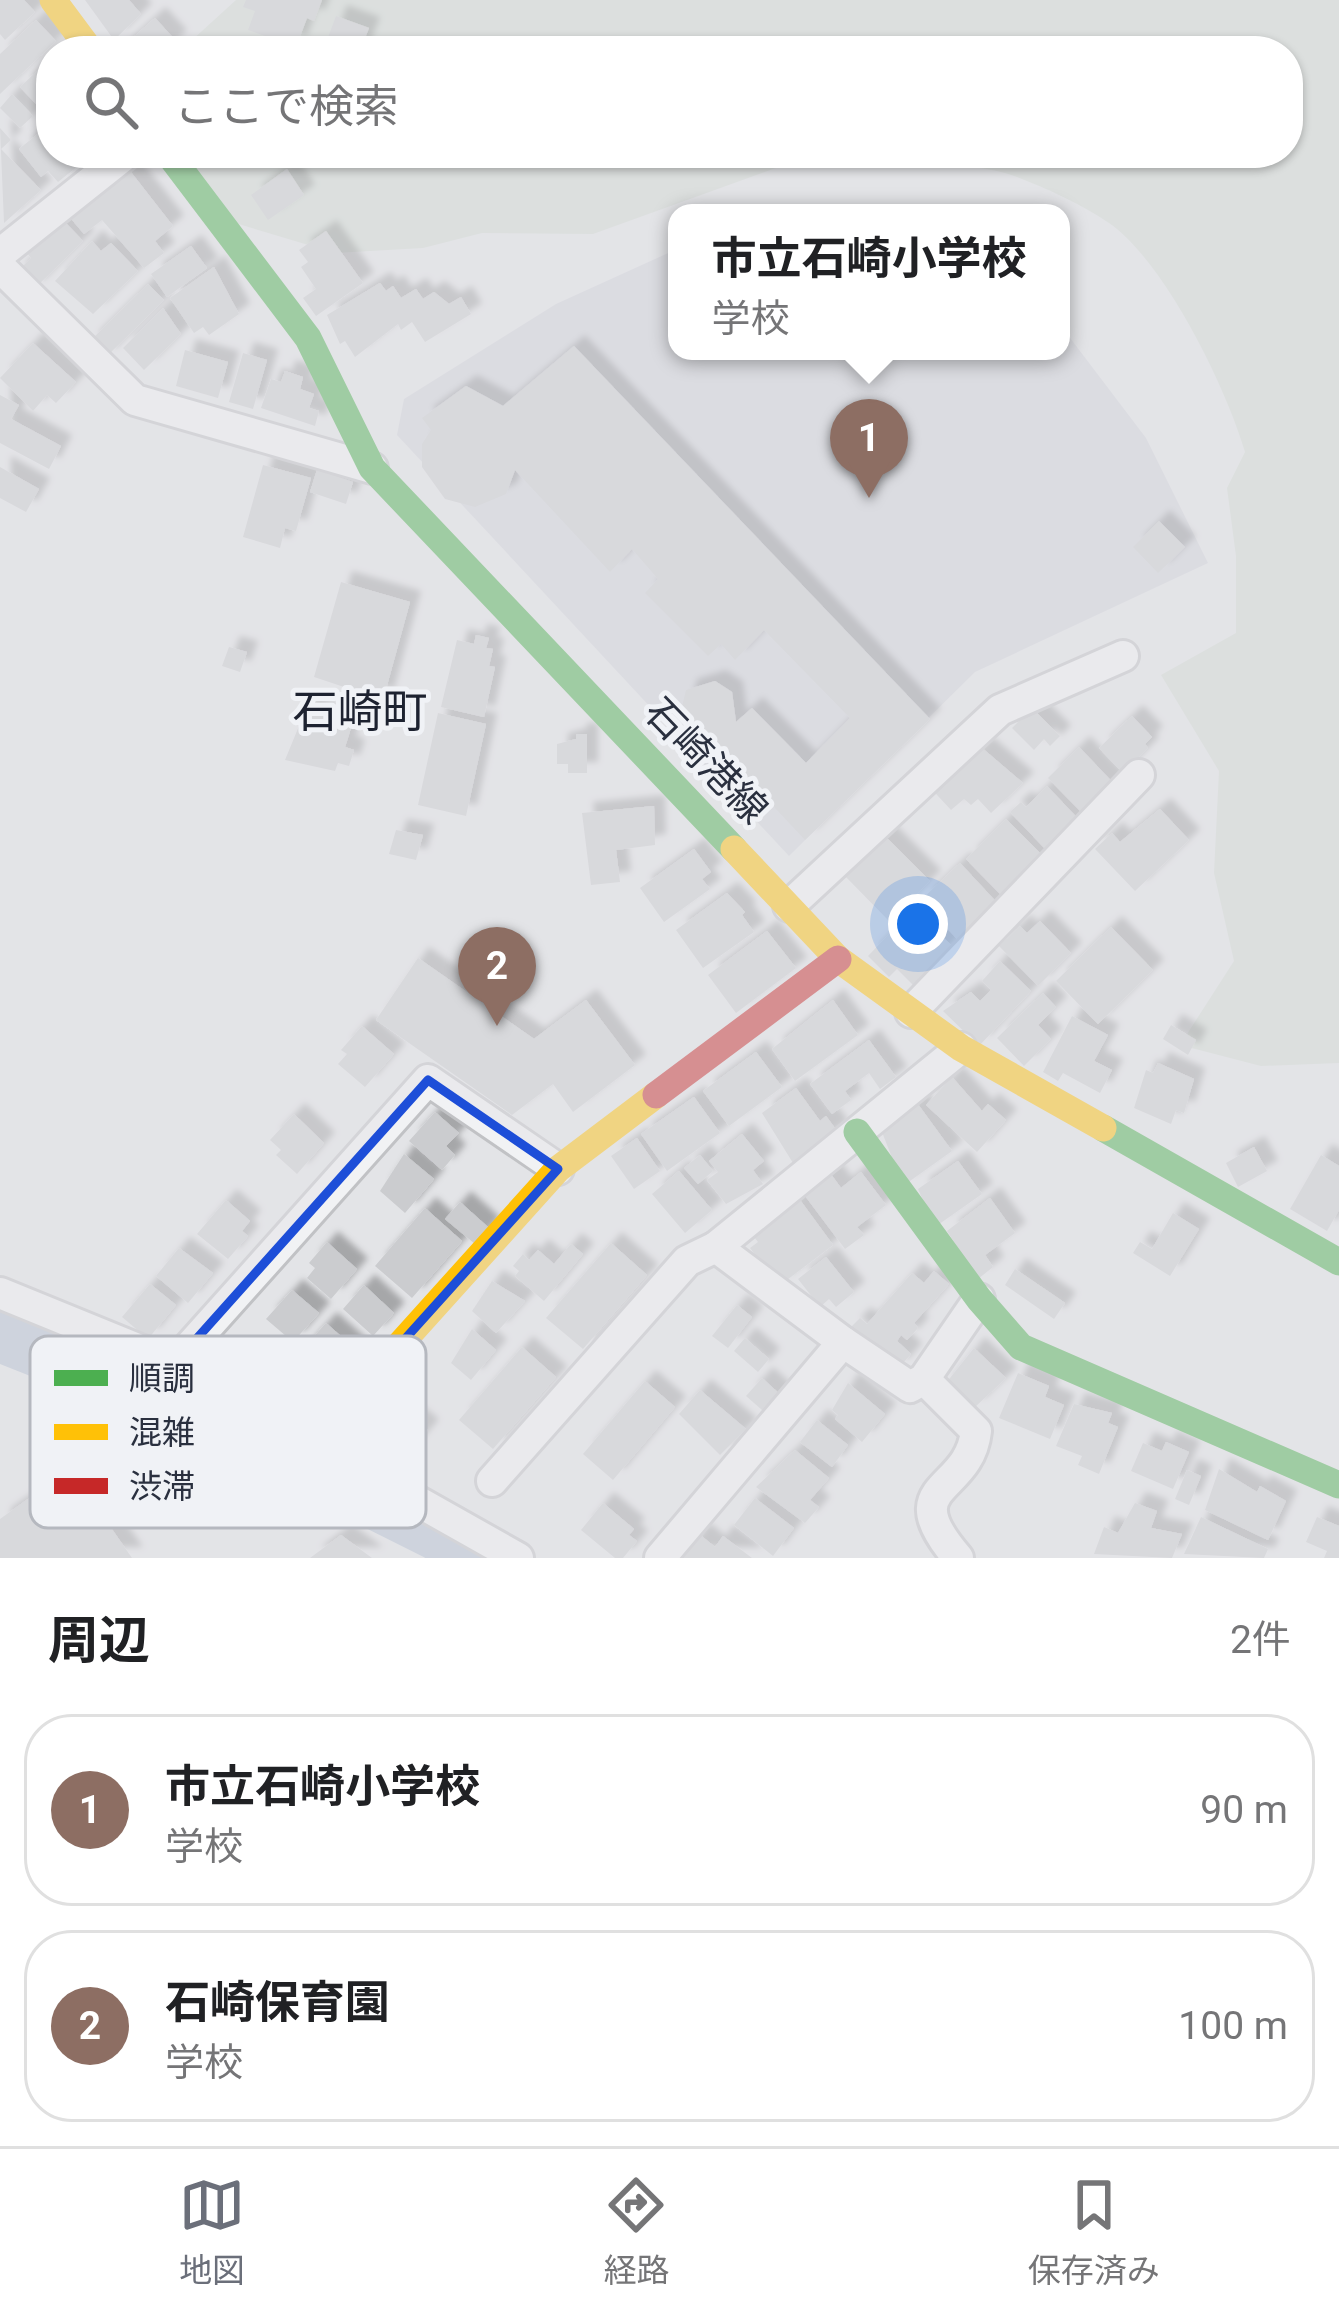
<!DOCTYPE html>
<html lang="ja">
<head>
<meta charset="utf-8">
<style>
  :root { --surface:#fff; --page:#f2f2f2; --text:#202124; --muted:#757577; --line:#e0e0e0; --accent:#6b6f7a }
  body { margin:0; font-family:Roboto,"Noto Sans JP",sans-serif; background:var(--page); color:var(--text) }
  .you { position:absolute; left:918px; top:924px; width:42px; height:42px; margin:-30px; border:9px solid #fff; border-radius:50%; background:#1a73e8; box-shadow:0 0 0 18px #1a73e833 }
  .badge { display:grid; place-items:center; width:78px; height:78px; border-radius:50%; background:var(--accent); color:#fff; font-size:39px; font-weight:700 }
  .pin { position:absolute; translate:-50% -99px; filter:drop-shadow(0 3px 6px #0008) }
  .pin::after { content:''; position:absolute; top:63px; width:42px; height:36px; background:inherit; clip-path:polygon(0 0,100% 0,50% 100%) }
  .popup { position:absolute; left:668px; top:204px; width:402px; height:156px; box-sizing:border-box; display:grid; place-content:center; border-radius:24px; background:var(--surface); filter:drop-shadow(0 3px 9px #0005); font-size:39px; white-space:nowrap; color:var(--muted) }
  .popup b { font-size:45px; color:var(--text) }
  .popup::after { content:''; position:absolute; left:50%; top:100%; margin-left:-24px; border:24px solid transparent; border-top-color:var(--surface) }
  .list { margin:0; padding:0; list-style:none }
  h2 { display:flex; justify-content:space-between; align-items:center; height:156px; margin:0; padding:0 48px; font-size:51px }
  h2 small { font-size:39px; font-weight:400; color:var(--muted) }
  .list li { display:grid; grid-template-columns:78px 1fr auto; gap:36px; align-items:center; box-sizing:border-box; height:192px; margin:0 24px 24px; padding:0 24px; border:3px solid var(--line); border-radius:48px }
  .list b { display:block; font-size:45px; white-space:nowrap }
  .list p { margin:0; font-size:39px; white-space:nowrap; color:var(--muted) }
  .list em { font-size:39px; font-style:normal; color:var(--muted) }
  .icon { flex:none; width:66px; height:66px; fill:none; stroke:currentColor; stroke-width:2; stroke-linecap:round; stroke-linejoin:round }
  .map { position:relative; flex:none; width:1339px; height:1558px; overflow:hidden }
  .search { position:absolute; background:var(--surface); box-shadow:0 3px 9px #0004; left:36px; right:36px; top:36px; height:132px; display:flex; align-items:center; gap:30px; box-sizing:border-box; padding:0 42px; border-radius:48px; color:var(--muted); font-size:45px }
  .sheet { height:588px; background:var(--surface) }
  nav { display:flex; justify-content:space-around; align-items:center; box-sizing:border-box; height:168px; border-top:3px solid var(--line); background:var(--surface); font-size:33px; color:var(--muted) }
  nav a { display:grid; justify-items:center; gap:6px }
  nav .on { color:var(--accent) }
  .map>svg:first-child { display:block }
  .built { fill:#d1d3da }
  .green { fill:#d2dad3 }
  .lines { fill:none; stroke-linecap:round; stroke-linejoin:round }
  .river { stroke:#b3bfd0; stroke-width:54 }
  .building { fill:#cbcccf; filter:url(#shadow) }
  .street-casing { stroke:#c1c2c5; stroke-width:36 }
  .street { stroke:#f1f2f4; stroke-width:30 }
  .fast { stroke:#4caf50; stroke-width:27 }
  .slow { stroke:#ffc107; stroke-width:27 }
  .jam { stroke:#c62828; stroke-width:27 }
  .marked { fill:none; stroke:#1d4ed8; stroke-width:9; stroke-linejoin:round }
  .labels { text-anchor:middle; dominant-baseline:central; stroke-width:10; stroke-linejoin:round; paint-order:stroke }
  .street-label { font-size:39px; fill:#2a303f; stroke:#f0f2f6 }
  .quarter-label { font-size:45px; fill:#1d2230; stroke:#f0f2f6 }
  .key { fill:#f0f2f6; stroke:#b5b8bf; stroke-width:3 }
  .key-label { font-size:33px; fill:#2a303f }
</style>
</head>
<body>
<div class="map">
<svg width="1339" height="1558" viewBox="0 0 1339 1558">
  <defs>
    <filter id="shadow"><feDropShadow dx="11" dy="-11" stdDeviation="3" flood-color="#0004"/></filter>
  </defs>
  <rect width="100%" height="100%" fill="#e3e4e7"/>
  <path class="built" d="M 677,249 L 677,351 L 1061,351 L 1061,326 L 1146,438 L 1208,563 L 975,672 L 789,856 L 397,435 L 404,399 L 556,304 Z"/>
  <g class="green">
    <path d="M 236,0 L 1339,0 L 1339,1063 L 1261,1066 L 1180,1045 L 1234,961 L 1214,873 L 1219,771 L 1161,675 L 1236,633 L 1236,556 L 1227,488 L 1245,452 C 1226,387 1165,262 1109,223 C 1081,204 1048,189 1017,177 C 987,165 958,170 929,153 L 1288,153 L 1288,51 L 180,51 Z"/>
    <path d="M 156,153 L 817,153 L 593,234 L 482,233 L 423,248 L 335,253 L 222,219 Z"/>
  </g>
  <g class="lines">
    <path class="river" d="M 0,1335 L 194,1412 L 438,1534 L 472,1558"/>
  </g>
  <g class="building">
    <path d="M 0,0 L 24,0 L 35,12 L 5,40 L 0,34 Z"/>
    <path d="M 85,0 L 129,0 L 141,14 L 114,40 Z"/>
    <path d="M 246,0 L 322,0 L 314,21 L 307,18 L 296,47 L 248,30 L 255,11 L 243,7 Z"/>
    <path d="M 336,16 L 369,28 L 360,51 L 323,51 Z"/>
    <path d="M 155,18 L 176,41 L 165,51 L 118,51 Z"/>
    <path d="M 36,20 L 56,41 L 0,94 L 0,54 Z"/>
    <path d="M 51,58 L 51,98 L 40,108 L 20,87 Z"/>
    <path d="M 12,94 L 33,116 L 20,128 L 0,108 Z"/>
    <path d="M 0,128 L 11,140 L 1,149 L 41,190 L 4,223 Z"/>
    <path d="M 51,131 L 51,153 L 94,153 L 58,182 L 48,171 L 41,177 L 19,149 L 40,132 L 44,137 Z"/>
    <path d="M 287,169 L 304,195 L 268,220 L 251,195 Z"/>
    <path d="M 130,171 L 173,226 L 155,241 L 164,253 L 144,268 L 102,220 L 84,234 L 68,215 Z"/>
    <path d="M 62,219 L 83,241 L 32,291 L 15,274 L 31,258 L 27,253 Z"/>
    <path d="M 326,231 L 363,283 L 316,316 L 303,298 L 316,289 L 301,267 L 308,262 L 299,250 Z"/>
    <path d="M 92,241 L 101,251 L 111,243 L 138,271 L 93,314 L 55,281 Z"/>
    <path d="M 191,246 L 207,268 L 167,297 L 151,274 Z"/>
    <path d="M 214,267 L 239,314 L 209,335 L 203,327 L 194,333 L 170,298 Z"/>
    <path d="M 380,283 L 386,291 L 393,286 L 401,298 L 416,289 L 423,299 L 434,292 L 449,304 L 461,297 L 471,314 L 425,342 L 412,322 L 401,330 L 398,324 L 355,357 L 345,341 L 340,344 L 327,315 Z"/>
    <path d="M 148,284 L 164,300 L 104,359 L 88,343 Z"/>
    <path d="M 163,308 L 181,334 L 144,370 L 123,348 Z"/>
    <path d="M 33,343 L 76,382 L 56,403 L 47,395 L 33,411 L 0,378 Z"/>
    <path d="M 574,346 L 930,719 L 805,840 L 712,741 L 692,736 L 679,719 L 686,690 L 715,681 L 732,692 L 736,722 L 752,708 L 806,763 L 850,718 L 764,630 L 735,660 L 721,644 L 708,656 L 645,593 L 658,579 L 632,549 L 610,572 L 515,470 L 506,494 L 475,507 L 445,499 L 422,467 L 422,444 L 431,430 L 422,418 L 466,386 L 503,406 Z"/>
    <path d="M 185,350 L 228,362 L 218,398 L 176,386 Z"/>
    <path d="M 243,353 L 267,360 L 253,409 L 229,402 Z"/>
    <path d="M 285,371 L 303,377 L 300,389 L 314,394 L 309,408 L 319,411 L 315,426 L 261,408 L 271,379 L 281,382 Z"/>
    <path d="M 0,395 L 19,405 L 11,419 L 61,446 L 49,469 L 0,443 Z"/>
    <path d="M 263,465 L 311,478 L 296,531 L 285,528 L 280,548 L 243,537 Z"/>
    <path d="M 0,467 L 39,489 L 26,512 L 0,498 Z"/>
    <path d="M 317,470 L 353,482 L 346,504 L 310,492 Z"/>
    <path d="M 1159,521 L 1185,547 L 1158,573 L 1133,547 Z"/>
    <path d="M 341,582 L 410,602 L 383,700 L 314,677 Z"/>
    <path d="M 476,635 L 489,638 L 486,648 L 493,649 L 489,666 L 495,667 L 484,717 L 441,707 L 457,640 L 474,644 Z"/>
    <path d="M 229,647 L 247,652 L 240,672 L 222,666 Z"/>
    <path d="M 1032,708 L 1060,736 L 1050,746 L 1044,739 L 1034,750 L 1012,728 Z"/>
    <path d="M 306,709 L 352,725 L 345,747 L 354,750 L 349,766 L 338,763 L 335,771 L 285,760 Z"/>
    <path d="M 438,713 L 486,724 L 466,816 L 418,805 Z"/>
    <path d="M 1132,716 L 1152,737 L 1145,744 L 1148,748 L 1123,773 L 1099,748 Z"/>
    <path d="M 576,734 L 587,734 L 587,773 L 568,773 L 568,764 L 557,764 L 557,744 L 576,739 Z"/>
    <path d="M 1079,747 L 1117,787 L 1089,820 L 1048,778 Z"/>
    <path d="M 982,748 L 1023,783 L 991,813 L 978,799 L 971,805 L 964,799 L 951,810 L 925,782 L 934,774 L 943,784 Z"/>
    <path d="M 1047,786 L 1083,824 L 1051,855 L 1010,812 L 1021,802 L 1026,807 Z"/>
    <path d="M 654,806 L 655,845 L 616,850 L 620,882 L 591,885 L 582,813 Z"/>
    <path d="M 1160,809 L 1189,840 L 1135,891 L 1095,849 L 1112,833 L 1120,842 Z"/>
    <path d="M 1006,819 L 1046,859 L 1006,900 L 966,859 Z"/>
    <path d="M 396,830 L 423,835 L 416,860 L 389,854 Z"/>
    <path d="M 883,834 L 930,881 L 889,921 L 843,874 Z"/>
    <path d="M 694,849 L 711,872 L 702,879 L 710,889 L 664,922 L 640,888 Z"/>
    <path d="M 960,863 L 1000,906 L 959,941 L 921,900 Z"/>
    <path d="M 727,893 L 745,912 L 742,915 L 754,932 L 703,968 L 676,930 Z"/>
    <path d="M 913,909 L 951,945 L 913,985 L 897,969 L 889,977 L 868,956 Z"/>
    <path d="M 1040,921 L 1071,953 L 1038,986 L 999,946 L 1020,926 L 1027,933 Z"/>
    <path d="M 1111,927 L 1153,970 L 1098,1024 L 1056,981 Z"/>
    <path d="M 767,931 L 796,968 L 736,1013 L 708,975 Z"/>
    <path d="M 418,958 L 534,1039 L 586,1000 L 635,1065 L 573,1112 L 553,1084 L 512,1115 L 376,1020 Z"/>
    <path d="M 1000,961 L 1031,991 L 979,1046 L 943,1011 L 971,992 L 980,1001 L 991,990 L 982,981 Z"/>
    <path d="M 1043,993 L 1056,1007 L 1038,1025 L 1051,1039 L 1024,1066 L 997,1038 Z"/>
    <path d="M 833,1000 L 858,1035 L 795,1081 L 772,1049 Z"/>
    <path d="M 1072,1016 L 1108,1035 L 1094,1061 L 1112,1070 L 1100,1093 L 1063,1073 L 1058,1081 L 1043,1072 Z"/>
    <path d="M 1171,1025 L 1196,1040 L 1188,1055 L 1163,1039 Z"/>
    <path d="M 362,1026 L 394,1054 L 365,1087 L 338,1064 L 347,1054 L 341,1050 Z"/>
    <path d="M 869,1040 L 896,1077 L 880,1089 L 869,1073 L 845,1091 L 851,1100 L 832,1114 L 810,1084 Z"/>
    <path d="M 756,1052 L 782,1087 L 729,1126 L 703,1091 Z"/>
    <path d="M 1158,1063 L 1194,1079 L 1184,1113 L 1176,1110 L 1171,1124 L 1134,1108 L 1146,1070 L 1153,1073 Z"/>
    <path d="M 952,1077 L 982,1111 L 988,1104 L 1006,1120 L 977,1152 L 926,1105 Z"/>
    <path d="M 796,1088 L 820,1121 L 826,1116 L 837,1131 L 793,1163 L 762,1113 Z"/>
    <path d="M 694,1097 L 720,1133 L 667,1171 L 641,1134 Z"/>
    <path d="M 917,1103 L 952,1151 L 903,1186 L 882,1132 Z"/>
    <path d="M 435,1112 L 459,1133 L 446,1146 L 455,1155 L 442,1170 L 409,1141 Z"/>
    <path d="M 294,1114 L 324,1143 L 297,1174 L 276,1155 L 281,1150 L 270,1140 Z"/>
    <path d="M 742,1134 L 764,1161 L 753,1170 L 763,1184 L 726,1204 L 707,1180 L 718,1172 L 709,1161 Z"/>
    <path d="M 637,1138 L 660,1171 L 634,1189 L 611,1156 Z"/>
    <path d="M 1254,1147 L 1267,1171 L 1238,1187 L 1226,1163 Z"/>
    <path d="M 404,1154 L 434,1179 L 405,1213 L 380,1191 Z"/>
    <path d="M 700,1155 L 713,1171 L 698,1184 L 684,1168 Z"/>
    <path d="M 1321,1155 L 1339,1166 L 1339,1210 L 1327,1231 L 1290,1209 Z"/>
    <path d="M 958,1161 L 982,1194 L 935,1227 L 918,1189 Z"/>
    <path d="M 679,1171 L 712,1210 L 685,1233 L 652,1194 Z"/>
    <path d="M 861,1172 L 886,1205 L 857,1227 L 864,1235 L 845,1249 L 803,1193 L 830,1173 L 841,1188 Z"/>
    <path d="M 990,1198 L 1015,1233 L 985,1255 L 993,1267 L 978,1279 L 947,1231 Z"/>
    <path d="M 226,1200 L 250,1221 L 242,1231 L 248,1236 L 228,1259 L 197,1234 Z"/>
    <path d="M 800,1200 L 833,1245 L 779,1286 L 750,1248 L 758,1242 L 751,1233 Z"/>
    <path d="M 460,1202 L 489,1228 L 475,1244 L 445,1219 Z"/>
    <path d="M 425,1208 L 462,1241 L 412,1298 L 375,1266 Z"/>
    <path d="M 1173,1213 L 1199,1229 L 1170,1276 L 1133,1253 L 1140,1242 L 1152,1249 Z"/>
    <path d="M 327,1242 L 357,1269 L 331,1299 L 307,1278 L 315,1268 L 309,1263 Z"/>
    <path d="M 611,1243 L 647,1275 L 583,1349 L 546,1318 Z"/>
    <path d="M 571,1244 L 583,1254 L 544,1301 L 515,1276 L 519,1271 L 513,1266 L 523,1254 L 529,1260 L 538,1250 L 554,1264 Z"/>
    <path d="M 179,1248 L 213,1273 L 188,1303 L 156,1276 Z"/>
    <path d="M 826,1257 L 854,1292 L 836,1307 L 829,1299 L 820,1307 L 798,1279 Z"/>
    <path d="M 1015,1269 L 1065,1303 L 1054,1319 L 1005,1285 Z"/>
    <path d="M 934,1271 L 949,1284 L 914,1323 L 918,1328 L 907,1340 L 901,1335 L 897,1341 L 911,1354 L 897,1370 L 850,1328 L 860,1318 L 867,1324 L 912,1273 L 924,1283 Z"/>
    <path d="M 492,1281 L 525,1301 L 496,1333 L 472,1311 Z"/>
    <path d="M 150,1284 L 176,1305 L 148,1339 L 122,1317 Z"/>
    <path d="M 364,1285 L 394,1313 L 373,1336 L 343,1309 Z"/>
    <path d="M 292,1290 L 319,1313 L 293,1342 L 266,1319 Z"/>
    <path d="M 737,1305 L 752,1317 L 728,1348 L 712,1336 Z"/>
    <path d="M 326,1323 L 360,1353 L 337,1380 L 302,1350 Z"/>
    <path d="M 472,1329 L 496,1350 L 471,1380 L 451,1363 Z"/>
    <path d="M 745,1338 L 769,1359 L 758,1372 L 734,1351 Z"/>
    <path d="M 522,1347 L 556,1377 L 493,1449 L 459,1420 Z"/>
    <path d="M 974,1348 L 1006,1378 L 973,1409 L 942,1388 Z"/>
    <path d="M 1018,1373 L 1049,1386 L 1045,1397 L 1064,1405 L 1050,1439 L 999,1418 Z"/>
    <path d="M 762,1378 L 784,1398 L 769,1416 L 746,1396 Z"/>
    <path d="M 645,1381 L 675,1407 L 613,1480 L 583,1454 Z"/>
    <path d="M 848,1383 L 885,1414 L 862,1442 L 835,1419 L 838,1415 L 832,1410 Z"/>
    <path d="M 700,1390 L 746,1429 L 720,1455 L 679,1414 Z"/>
    <path d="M 1074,1404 L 1112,1413 L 1108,1423 L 1118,1427 L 1099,1474 L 1078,1465 L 1082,1456 L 1056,1446 Z"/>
    <path d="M 398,1405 L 428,1430 L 400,1463 L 362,1430 L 380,1410 L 388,1417 Z"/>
    <path d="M 817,1420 L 848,1445 L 832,1467 L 800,1442 Z"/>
    <path d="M 1166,1442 L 1189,1452 L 1173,1489 L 1131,1471 L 1143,1443 L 1162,1451 Z"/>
    <path d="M 795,1450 L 829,1478 L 810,1500 L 819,1507 L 805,1523 L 756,1487 Z"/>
    <path d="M 70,1469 L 132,1558 L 0,1558 L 0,1519 Z"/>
    <path d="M 1219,1469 L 1257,1492 L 1260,1486 L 1286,1501 L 1268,1540 L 1205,1510 Z"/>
    <path d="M 1187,1470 L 1201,1476 L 1189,1505 L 1175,1499 Z"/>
    <path d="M 755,1498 L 794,1528 L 773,1556 L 734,1525 Z"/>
    <path d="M 603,1503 L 634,1529 L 629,1535 L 637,1541 L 623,1558 L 615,1558 L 581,1530 Z"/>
    <path d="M 1135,1503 L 1157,1511 L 1151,1528 L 1182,1534 L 1172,1558 L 1094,1554 L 1104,1527 L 1118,1533 Z"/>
    <path d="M 1201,1517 L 1268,1549 L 1264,1558 L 1184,1554 Z"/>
    <path d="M 1317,1517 L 1339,1526 L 1339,1558 L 1324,1558 L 1327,1551 L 1306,1542 Z"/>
    <path d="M 699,1534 L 715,1547 L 723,1536 L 752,1558 L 681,1558 Z"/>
    <path d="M 341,1535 L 372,1558 L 310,1558 Z"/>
  </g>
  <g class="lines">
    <defs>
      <g id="street">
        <path d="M 0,254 L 127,153"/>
        <path d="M 0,267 L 135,400 L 372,468"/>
        <path d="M 789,906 L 1000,710 L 1123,656"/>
        <path d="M 911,1012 L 1139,775"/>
        <path d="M 0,1293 L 174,1364 L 518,1558"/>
        <path d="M 843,1342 L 716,1247 L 961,1048"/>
        <path d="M 174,1364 L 428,1080 L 558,1169"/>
        <path d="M 924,1379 L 976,1431 C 969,1495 893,1482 958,1558"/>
        <path d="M 492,1481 L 687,1261 L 716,1247"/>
        <path d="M 660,1558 L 843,1342 L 910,1387 L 924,1379 L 979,1299"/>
      </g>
    </defs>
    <use href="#street" class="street-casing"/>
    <use href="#street" class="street"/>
    <g class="fast">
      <path d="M 168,153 L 308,338 L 372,468 L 734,849"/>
      <path d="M 1103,1128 L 1339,1262"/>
      <path d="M 857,1132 L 979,1299 L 1021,1347 L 1339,1485"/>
    </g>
    <g class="slow">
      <path d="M 53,0 L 91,51"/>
      <path d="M 734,849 L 838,959 L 961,1048 L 1103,1128"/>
      <path d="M 314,1440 L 558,1169 L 656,1095"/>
    </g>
    <path class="jam" d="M 656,1095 L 838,959"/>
  </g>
  <path d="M0 0H1339V1558H0ZM 428,1080 L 558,1169 L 314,1440 L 174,1364 Z" fill="#e3e4e7" fill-opacity=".55" fill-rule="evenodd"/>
  <path class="marked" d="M 428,1080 L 558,1169 L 314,1440 L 174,1364 Z"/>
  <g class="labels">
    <g class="street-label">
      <text transform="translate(706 761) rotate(46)">石崎港線</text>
    </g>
    <g class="quarter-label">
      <text x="360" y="711">石崎町</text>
    </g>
  </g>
  <rect x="30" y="1336" width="396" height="192" rx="18" class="key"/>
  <rect x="54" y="1370" width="54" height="16" fill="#4caf50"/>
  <rect x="54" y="1424" width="54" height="16" fill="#ffc107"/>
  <rect x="54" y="1478" width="54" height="16" fill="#c62828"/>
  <g class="key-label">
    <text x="129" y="1390">順調</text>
    <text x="129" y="1444">混雑</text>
    <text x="129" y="1498">渋滞</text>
  </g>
</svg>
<div class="you"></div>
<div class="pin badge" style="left:869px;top:498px;background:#8d6e63">1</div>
<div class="popup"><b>市立石崎小学校</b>学校</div>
<div class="pin badge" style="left:497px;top:1026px;background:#8d6e63">2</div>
<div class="search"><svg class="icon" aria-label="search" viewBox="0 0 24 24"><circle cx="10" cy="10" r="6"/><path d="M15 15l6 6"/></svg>ここで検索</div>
</div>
<section class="sheet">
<h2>周辺<small>2件</small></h2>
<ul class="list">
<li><span class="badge" style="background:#8d6e63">1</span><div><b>市立石崎小学校</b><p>学校</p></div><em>90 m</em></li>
<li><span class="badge" style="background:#8d6e63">2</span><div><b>石崎保育園</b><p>学校</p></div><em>100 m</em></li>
</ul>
</section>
<nav>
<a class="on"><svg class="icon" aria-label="map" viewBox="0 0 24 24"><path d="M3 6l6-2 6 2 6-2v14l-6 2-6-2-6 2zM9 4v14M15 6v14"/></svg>地図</a>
<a><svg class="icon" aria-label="directions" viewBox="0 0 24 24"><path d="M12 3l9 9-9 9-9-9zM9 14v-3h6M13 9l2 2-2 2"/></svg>経路</a>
<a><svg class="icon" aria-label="saved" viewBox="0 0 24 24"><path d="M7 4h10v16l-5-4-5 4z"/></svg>保存済み</a>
</nav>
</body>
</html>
